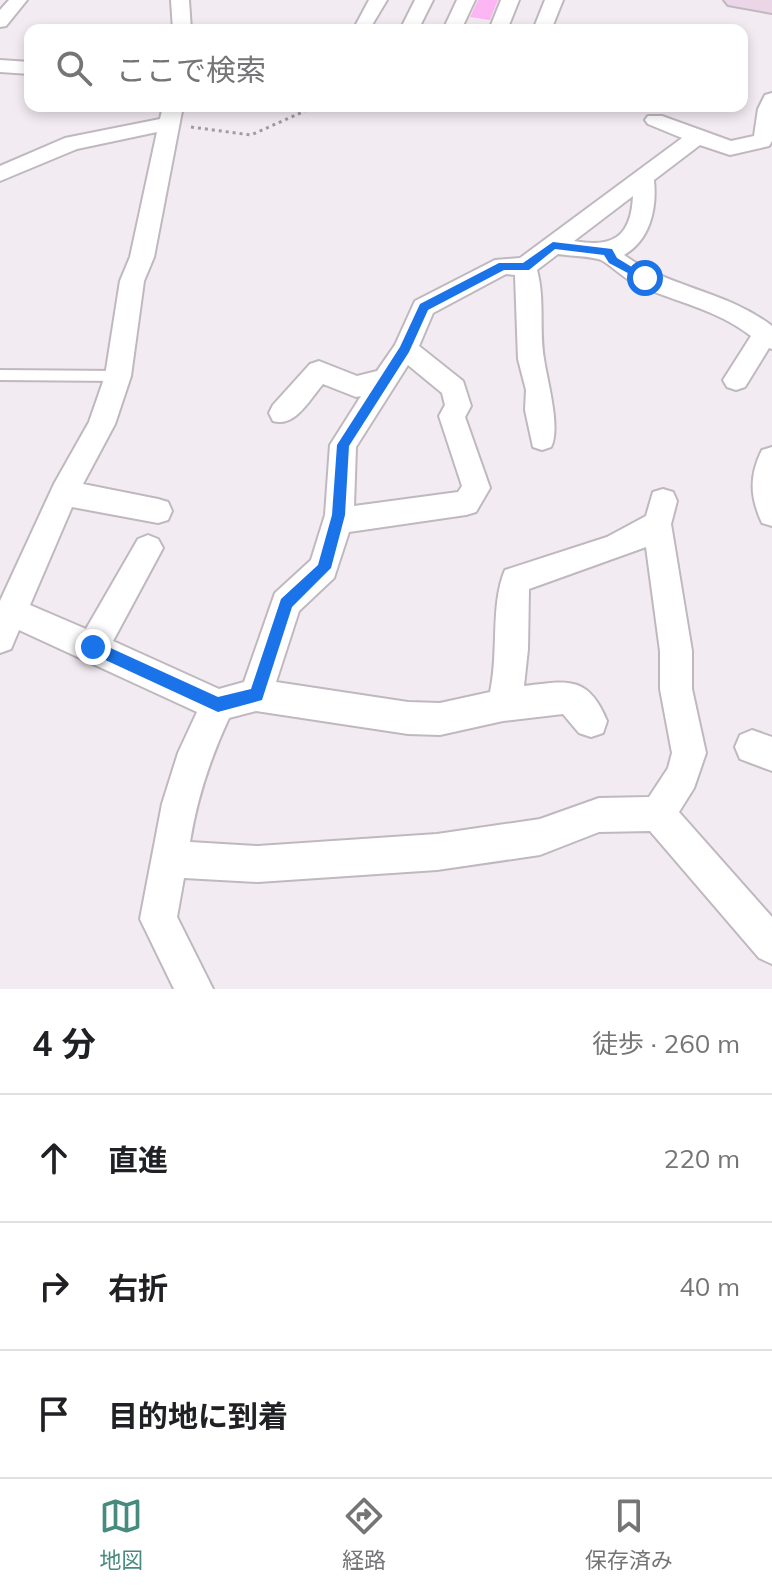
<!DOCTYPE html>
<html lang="ja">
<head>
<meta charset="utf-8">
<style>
  :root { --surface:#fff; --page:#f6f6f6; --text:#202124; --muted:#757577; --line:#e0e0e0; --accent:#478b7f }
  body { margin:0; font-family:Mulish,"Noto Sans JP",sans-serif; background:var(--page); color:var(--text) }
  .stop { position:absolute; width:24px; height:24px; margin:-18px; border:6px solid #1a73e8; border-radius:50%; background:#fff }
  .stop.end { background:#1a73e8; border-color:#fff; box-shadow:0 2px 8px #0008 }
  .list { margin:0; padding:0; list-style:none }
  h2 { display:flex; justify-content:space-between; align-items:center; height:104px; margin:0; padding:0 32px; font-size:34px }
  h2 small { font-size:26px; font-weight:400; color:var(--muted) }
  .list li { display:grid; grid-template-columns:52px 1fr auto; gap:24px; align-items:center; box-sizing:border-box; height:128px; padding:0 32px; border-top:2px solid var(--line) }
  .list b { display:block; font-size:30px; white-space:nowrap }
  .list em { font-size:26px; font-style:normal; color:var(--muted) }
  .icon { flex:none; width:44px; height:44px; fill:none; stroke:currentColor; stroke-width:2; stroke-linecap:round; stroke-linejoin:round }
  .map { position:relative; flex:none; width:772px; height:989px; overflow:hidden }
  .search { position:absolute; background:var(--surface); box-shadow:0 4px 12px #0003; left:24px; right:24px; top:24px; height:88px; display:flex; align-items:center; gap:20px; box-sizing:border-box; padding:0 28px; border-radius:16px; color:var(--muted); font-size:30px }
  .sheet { height:488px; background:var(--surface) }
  nav { display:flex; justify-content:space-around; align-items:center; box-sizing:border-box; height:112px; border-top:2px solid var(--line); background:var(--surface); font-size:22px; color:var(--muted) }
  nav a { display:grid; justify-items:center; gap:4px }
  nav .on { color:var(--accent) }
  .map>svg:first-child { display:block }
  .building { fill:#fcb6f3 }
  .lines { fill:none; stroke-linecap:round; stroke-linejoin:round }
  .lane-casing { stroke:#c0b8bf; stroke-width:4 }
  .street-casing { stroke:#c0b8bf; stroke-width:4 }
  .secondary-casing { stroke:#c0b8bf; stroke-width:4 }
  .path { stroke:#a19ba0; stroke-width:3; stroke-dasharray:3 4; stroke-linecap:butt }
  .lane { fill:#fff; fill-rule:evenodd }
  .street { fill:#fff; fill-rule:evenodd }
  .secondary { fill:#ebd6e8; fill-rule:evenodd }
  .route { fill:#1a73e8 }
</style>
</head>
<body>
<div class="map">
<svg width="772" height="989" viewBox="0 0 772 989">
  <rect width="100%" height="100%" fill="#f3ebf2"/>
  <path class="building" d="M 478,0 L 498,0 L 490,20 L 470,17 Z"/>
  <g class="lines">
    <defs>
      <path id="lane" d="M 0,370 L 118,371 L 124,376 L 118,381 L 0,380 Z"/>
      <g id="street">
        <path d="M 9,0 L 27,0 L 6,26 L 0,27 L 0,10 Z"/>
        <path d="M 171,0 L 189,0 L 191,30 L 173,30 Z"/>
        <path d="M 369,0 L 387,0 L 369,30 L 353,30 Z"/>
        <path d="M 415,0 L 433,0 L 418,30 L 400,30 Z"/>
        <path d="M 457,0 L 475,0 L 461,30 L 443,30 Z"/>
        <path d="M 501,0 L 519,0 L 507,30 L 489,30 Z"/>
        <path d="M 545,0 L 563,0 L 551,30 L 533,30 Z"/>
        <path d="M 0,60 L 30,62 L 30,74 L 0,72 Z"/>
        <path d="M 772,93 L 772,141 L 769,146 L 730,155 L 700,145 L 654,180 C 657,209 650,240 624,255 C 669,288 727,291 772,326 L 772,349 L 769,348 L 745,387 L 736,390 L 727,387 L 723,380 L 751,336 C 716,309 676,302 637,285 C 625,279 608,263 601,260 C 592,256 569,256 558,254 L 537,270 C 545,299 539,330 544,359 C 547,380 561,428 551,447 L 542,450 L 533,447 L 525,410 L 526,390 L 518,359 L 515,275 L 506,274 L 433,313 L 419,346 L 463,381 L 471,406 L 465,417 L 490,488 L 476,512 L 466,515 L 349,532 L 334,578 L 299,611 L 276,682 L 408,702 L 440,703 L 490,692 C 499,653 490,605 505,570 L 607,537 L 646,516 L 653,492 L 663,489 L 673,492 L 677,501 L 671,524 L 692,651 L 692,689 L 706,753 L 694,788 L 679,812 L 772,917 L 772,964 L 759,958 L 650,831 L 599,832 L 540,855 L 437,870 L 258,882 L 184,878 L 177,917 L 213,989 L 174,989 L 140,919 L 162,804 L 178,753 L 197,712 L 19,630 L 11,649 L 0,653 L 0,601 L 54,484 L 89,422 L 105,376 L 120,281 L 130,257 L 157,132 L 77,149 L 0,181 L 0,166 L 65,138 L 160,119 L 163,106 L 183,106 L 154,257 L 144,281 L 131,376 L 115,424 L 83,484 L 158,499 L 168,502 L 172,511 L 168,520 L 158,523 L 72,507 L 30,605 L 86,629 L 138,539 L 148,535 L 158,539 L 163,548 L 113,641 L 219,689 L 244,682 L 275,593 L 311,560 L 325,515 L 330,445 L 361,396 L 356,397 L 323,384 C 310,399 295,428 273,421 L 269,413 L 273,405 L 310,364 L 319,361 L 357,376 L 377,371 L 395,345 L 415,301 L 495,260 L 520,258 L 682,138 L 648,124 L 645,120 L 648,116 L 662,116 L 731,141 L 754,136 L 758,109 L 765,95 ZM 633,196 C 631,237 613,248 574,241 ZM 408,365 L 442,393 L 445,405 L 439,416 L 462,486 L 458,492 L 354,506 L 356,447 ZM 646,547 L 660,651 L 660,689 L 672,753 L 668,768 L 649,797 L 599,798 L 540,819 L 437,834 L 258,846 L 190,842 C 197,798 210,759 229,718 L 256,711 L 408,734 L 440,735 L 503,721 L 563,714 L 579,733 L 591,737 L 603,733 L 607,721 C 588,674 566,681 524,686 L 528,649 L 529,589 Z"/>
        <path d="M 772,447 L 772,526 L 762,523 C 750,497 749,476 762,450 Z"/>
        <path d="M 752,730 L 772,737 L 772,771 L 740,759 L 735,747 L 740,735 Z"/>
      </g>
      <path id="secondary" d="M 724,0 L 772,0 L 772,13 L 728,5 Z"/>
    </defs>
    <use href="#lane" class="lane-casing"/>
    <use href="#street" class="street-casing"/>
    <use href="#secondary" class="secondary-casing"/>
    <g class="path">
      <path d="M 625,106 L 637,112"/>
      <path d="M 191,127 L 251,135 L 316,106"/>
    </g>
    <use href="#lane" class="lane"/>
    <use href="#street" class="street"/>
    <use href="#secondary" class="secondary"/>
  </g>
  <path class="route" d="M 553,242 L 612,249 L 617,258 L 650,278 L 641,280 L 609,263 L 604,255 L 555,249 L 529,270 L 504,270 L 428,310 L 409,352 L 349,446 L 345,515 L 331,568 L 292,607 L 262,700 L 218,712 L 88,652 L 88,642 L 93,640 L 218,697 L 251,689 L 281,599 L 318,565 L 332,515 L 337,445 L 400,347 L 420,304 L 499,263 L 523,263 Z"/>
</svg>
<div class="stop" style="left:645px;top:278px"></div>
<div class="stop end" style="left:93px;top:647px"></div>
<div class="search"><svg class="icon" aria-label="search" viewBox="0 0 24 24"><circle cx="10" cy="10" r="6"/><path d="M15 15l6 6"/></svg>ここで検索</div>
</div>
<section class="sheet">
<h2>4 分<small>徒歩 · 260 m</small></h2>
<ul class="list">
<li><svg class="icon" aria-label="ahead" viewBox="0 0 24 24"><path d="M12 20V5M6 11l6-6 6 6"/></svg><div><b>直進</b></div><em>220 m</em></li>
<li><svg class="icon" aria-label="right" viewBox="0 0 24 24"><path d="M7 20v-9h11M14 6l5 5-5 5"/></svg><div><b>右折</b></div><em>40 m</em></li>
<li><svg class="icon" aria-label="arrive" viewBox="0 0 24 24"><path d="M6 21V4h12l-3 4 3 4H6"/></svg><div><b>目的地に到着</b></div></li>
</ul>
</section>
<nav>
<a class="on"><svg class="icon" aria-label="map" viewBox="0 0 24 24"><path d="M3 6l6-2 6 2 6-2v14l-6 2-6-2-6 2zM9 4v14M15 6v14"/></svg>地図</a>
<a><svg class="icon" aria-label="directions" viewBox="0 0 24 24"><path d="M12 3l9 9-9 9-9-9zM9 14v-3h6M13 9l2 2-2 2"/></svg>経路</a>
<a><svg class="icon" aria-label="saved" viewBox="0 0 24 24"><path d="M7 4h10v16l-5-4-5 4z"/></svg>保存済み</a>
</nav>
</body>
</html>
